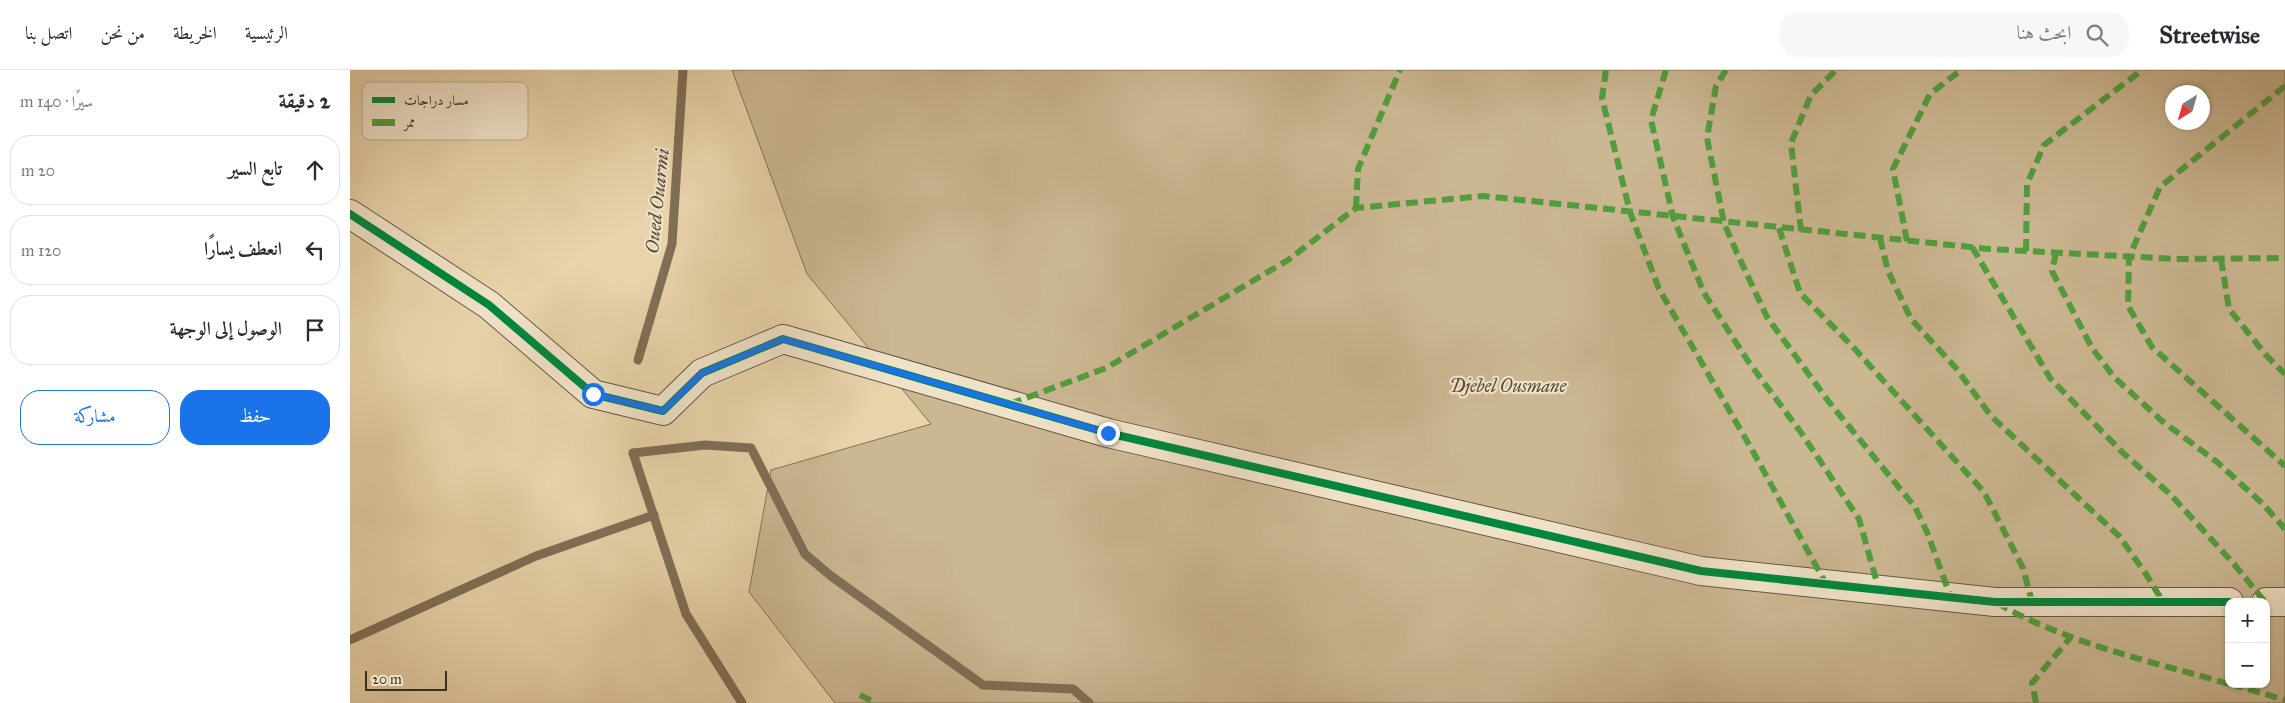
<!DOCTYPE html>
<html lang="ar">
<head>
<meta charset="utf-8">
<style>
  :root { --surface:#fff; --page:#f7f7f7; --text:#2b2b33; --muted:#7c7c81; --line:#e1e1e2; --accent:#1a73e8 }
  body { margin:0; font-family:"IM FELL Great Primer",Amiri,serif; background:var(--page); color:var(--text); direction:rtl }
  .controls { position:absolute; right:15px; bottom:15px; display:grid; overflow:hidden; border-radius:10px; box-shadow:0 1px 4px #0004 }
  .controls button { width:45px; height:45px; display:grid; place-items:center; padding:0; border:0; border-bottom:1px solid var(--line); background:var(--surface); color:var(--text); font:25px sans-serif }
  .compass { position:absolute; left:1815px; top:15px; width:45px; height:45px; border-radius:50%; background:var(--surface); box-shadow:0 1px 4px #0004; rotate:217deg }
  .scale { position:absolute; left:15px; bottom:12px; width:82px; box-sizing:border-box; padding-left:5px; border:2px solid #3c2e1f; border-top:0; font-size:14px; line-height:18px; white-space:nowrap; color:#3c2e1f; -webkit-text-stroke:4px #f0e2c8; paint-order:stroke }
  .stop { position:absolute; width:15px; height:15px; margin:-11px; border:4px solid #1a73e8; border-radius:50%; background:#fff }
  .stop.end { background:#1a73e8; border-color:#fff; box-shadow:0 1px 5px #0008 }
  .list { margin:0; padding:0; list-style:none }
  h2 { display:flex; justify-content:space-between; align-items:center; height:65px; margin:0; padding:0 20px; font-size:21px }
  h2 small { font-size:16px; font-weight:400; color:var(--muted) }
  .list li { display:grid; grid-template-columns:32px 1fr auto; gap:15px; align-items:center; box-sizing:border-box; height:70px; margin:0 10px 10px; padding:0 10px; border:1px solid var(--line); border-radius:20px }
  .list b { display:block; font-size:19px; white-space:nowrap }
  .list em { font-size:16px; font-style:normal; color:var(--muted) }
  .actions { display:flex; gap:10px; padding:15px 20px }
  .actions a { flex:1; padding:11px 0; border:1px solid var(--accent); border-radius:20px; text-align:center; font-size:18px; color:var(--accent) }
  .actions .main { background:var(--accent); color:#fff }
  .icon { flex:none; width:28px; height:28px; fill:none; stroke:currentColor; stroke-width:2; stroke-linecap:round; stroke-linejoin:round }
  .map { position:relative; flex:none; width:1935px; height:633px; overflow:hidden; direction:ltr }
  header { display:flex; align-items:center; gap:30px; box-sizing:border-box; height:70px; padding:0 25px; background:var(--surface); border-bottom:1px solid var(--line) }
  header strong { font-size:24px }
  nav { display:flex; gap:28px; margin-inline-start:auto; font-size:18px }
  .search { width:350px; height:45px; background:var(--page); display:flex; align-items:center; gap:12px; box-sizing:border-box; padding:0 18px; border-radius:20px; color:var(--muted); font-size:19px }
  main { display:flex }
  aside { flex:1; background:var(--surface) }
  .map>svg:first-child { display:block }
  .green { fill:#cbb792; stroke:#847258; fill-rule:evenodd }
  .lines { fill:none; stroke-linecap:round; stroke-linejoin:round }
  .stream { stroke:#806f56; stroke-width:9 }
  .minor-casing { stroke:#675742; stroke-width:30 }
  .minor { stroke:#f0e2c8; stroke-width:28 }
  .quiet { stroke:#529d3f; stroke-width:6; stroke-dasharray:12 6; stroke-linecap:butt }
  .cycleway-casing { stroke:#f0e2c8; stroke-width:11 }
  .cycleway { stroke:#00873e; stroke-width:8 }
  .route { stroke:#1a73e8; stroke-width:6 }
  .labels { text-anchor:middle; dominant-baseline:central; stroke-width:4.5; stroke-linejoin:round; paint-order:stroke }
  .park-label { font-size:18px; font-style:italic; fill:#594936; stroke:#f0e2c8 }
  .water-label { font-size:19px; font-style:italic; fill:#584936; stroke:#f0e2c8 }
  .key { fill:#f0e2c8; stroke:#baac95; stroke-width:1 }
  .key-label { font-size:14px; fill:#3c2e1f }
</style>
</head>
<body>
<header>
<strong>Streetwise</strong>
<div class="search"><svg class="icon" aria-label="search" viewBox="0 0 24 24"><circle cx="10" cy="10" r="6"/><path d="M15 15l6 6"/></svg>ابحث هنا</div>
<nav><a>الرئيسية</a><a>الخريطة</a><a>من نحن</a><a>اتصل بنا</a></nav>
</header>
<main>
<div class="map">
<svg width="1935" height="633" viewBox="0 0 1935 633">
  <rect width="100%" height="100%" fill="#e8d3aa"/>
  <filter id="stains"><feTurbulence type="fractalNoise" baseFrequency=".004" numOctaves="4"/><feColorMatrix values="0 0 0 0 .2 0 0 0 0 .09 0 0 0 0 .02 0 0 0 .5 -.17"/></filter>
  <radialGradient id="worn" r=".72"><stop offset=".6" stop-color="#630" stop-opacity="0"/><stop offset="1" stop-color="#630" stop-opacity=".3"/></radialGradient>
  <path class="green" d="M 382,0 L 1935,0 L 1935,633 L 485,633 L 399,522 L 421,400 L 581,354 L 457,204 ZM 1822,22 L 1852,22 L 1852,52 L 1822,52 ZM 1879,532 L 1916,532 L 1916,614 L 1879,614 Z"/>
  <g class="lines">
    <g class="stream">
      <path d="M 288,290 L 322,174 L 333,0"/>
      <path d="M 283,383 L 355,375 L 401,378 L 455,484 L 481,506 L 633,615 L 723,619 L 739,633"/>
      <path d="M 283,383 L 336,544 L 392,633"/>
      <path d="M 0,570 L 186,486 L 304,445"/>
    </g>
    <defs>
      <g id="minor">
        <path d="M 0,144 L 139,235 L 243,324 L 313,341 L 352,303 L 433,269 L 758,363 L 1351,501 L 1645,532 L 1879,532"/>
        <path d="M 1916,532 L 1935,532"/>
      </g>
    </defs>
    <use href="#minor" class="minor-casing"/>
    <use href="#minor" class="minor"/>
    <g class="quiet">
      <path d="M 1256,0 L 1252,28 L 1280,142 L 1309,219 L 1401,378 L 1476,514"/>
      <path d="M 1316,0 L 1301,50 L 1323,147 L 1354,223 L 1398,291 L 1452,364 L 1509,449 L 1529,520"/>
      <path d="M 1376,0 L 1366,16 L 1357,68 L 1374,153 L 1387,183 L 1417,247 L 1479,332 L 1565,437 L 1577,462 L 1601,528"/>
      <path d="M 1935,16 L 1810,117 L 1779,187 L 1778,236 L 1802,277 L 1935,396"/>
      <path d="M 1006,138 L 1008,99 L 1050,0"/>
      <path d="M 1429,158 L 1450,223 L 1503,277 L 1634,422 L 1673,498 L 1682,532"/>
      <path d="M 1451,161 L 1441,73 L 1461,25 L 1486,0"/>
      <path d="M 1530,168 L 1538,201 L 1561,249 L 1606,298 L 1641,346 L 1769,466 L 1796,504 L 1813,532"/>
      <path d="M 1557,171 L 1543,99 L 1580,24 L 1611,0"/>
      <path d="M 1622,177 L 1700,308 L 1773,383 L 1820,424 L 1884,494 L 1915,532"/>
      <path d="M 1676,181 L 1677,114 L 1694,75 L 1792,0"/>
      <path d="M 1706,183 L 1702,201 L 1742,278 L 1764,307 L 1812,351 L 1867,392 L 1913,434 L 1935,459"/>
      <path d="M 1871,189 L 1879,239 L 1916,285 L 1935,304"/>
      <path d="M 660,334 L 756,298 L 938,190 L 1006,138 L 1133,126 L 1639,179 L 1826,189 L 1935,188"/>
      <path d="M 1647,533 C 1719,574 1800,591 1879,614"/>
      <path d="M 1881,614 L 1935,630"/>
      <path d="M 510,625 L 526,633"/>
      <path d="M 1686,633 L 1682,613 L 1720,568"/>
    </g>
    <defs>
      <path id="cycleway" d="M 0,144 L 139,235 L 243,324 L 313,341 L 352,303 L 433,269 L 758,363 L 1351,501 L 1645,532 L 1879,532"/>
    </defs>
    <use href="#cycleway" class="cycleway-casing"/>
    <use href="#cycleway" class="cycleway"/>
  </g>
  <g class="lines">
    <path class="route" d="M 243,324 L 313,341 L 352,303 L 433,269 L 758,363"/>
  </g>
  <g class="labels">
    <g class="park-label">
      <text x="1158" y="316">Djebel Ousmane</text>
    </g>
    <g class="water-label">
      <text transform="translate(307 131) rotate(-84)">Oued Ouarmi</text>
    </g>
  </g>
  <rect x="12" y="12" width="166" height="58" rx="8" class="key"/>
  <rect x="22" y="27" width="23" height="6" fill="#00873e"/>
  <rect x="22" y="49" width="23" height="7" fill="#529d3f"/>
  <g class="key-label">
    <text x="54" y="35">مسار دراجات</text>
    <text x="54" y="57">ممر</text>
  </g>
  <rect width="100%" height="100%" filter="url(#stains)"/>
  <rect width="100%" height="100%" fill="url(#worn)"/>
</svg>
<div class="controls">
<button>+</button>
<button>−</button>
</div>
<svg class="compass" viewBox="-18 -18 36 36"><path d="M0-13l5 13h-10z" fill="#e53935"/><path d="M0 13l5-13h-10z" fill="#7c7c81"/></svg>
<div class="scale">20 m</div>
<div class="stop" style="left:243px;top:324px"></div>
<div class="stop end" style="left:758px;top:363px"></div>
</div>
<aside>
<h2>2 دقيقة<small>سيرًا · 140 m</small></h2>
<ul class="list">
<li><svg class="icon" aria-label="ahead" viewBox="0 0 24 24"><path d="M12 20V5M6 11l6-6 6 6"/></svg><div><b>تابع السير</b></div><em>20 m</em></li>
<li><svg class="icon" aria-label="left" viewBox="0 0 24 24"><path d="M17 20v-9H6M10 6l-5 5 5 5"/></svg><div><b>انعطف يسارًا</b></div><em>120 m</em></li>
<li><svg class="icon" aria-label="arrive" viewBox="0 0 24 24"><path d="M6 21V4h12l-3 4 3 4H6"/></svg><div><b>الوصول إلى الوجهة</b></div></li>
</ul>
<div class="actions"><a class="main">حفظ</a><a>مشاركة</a></div>
</aside>
</main>
</body>
</html>
